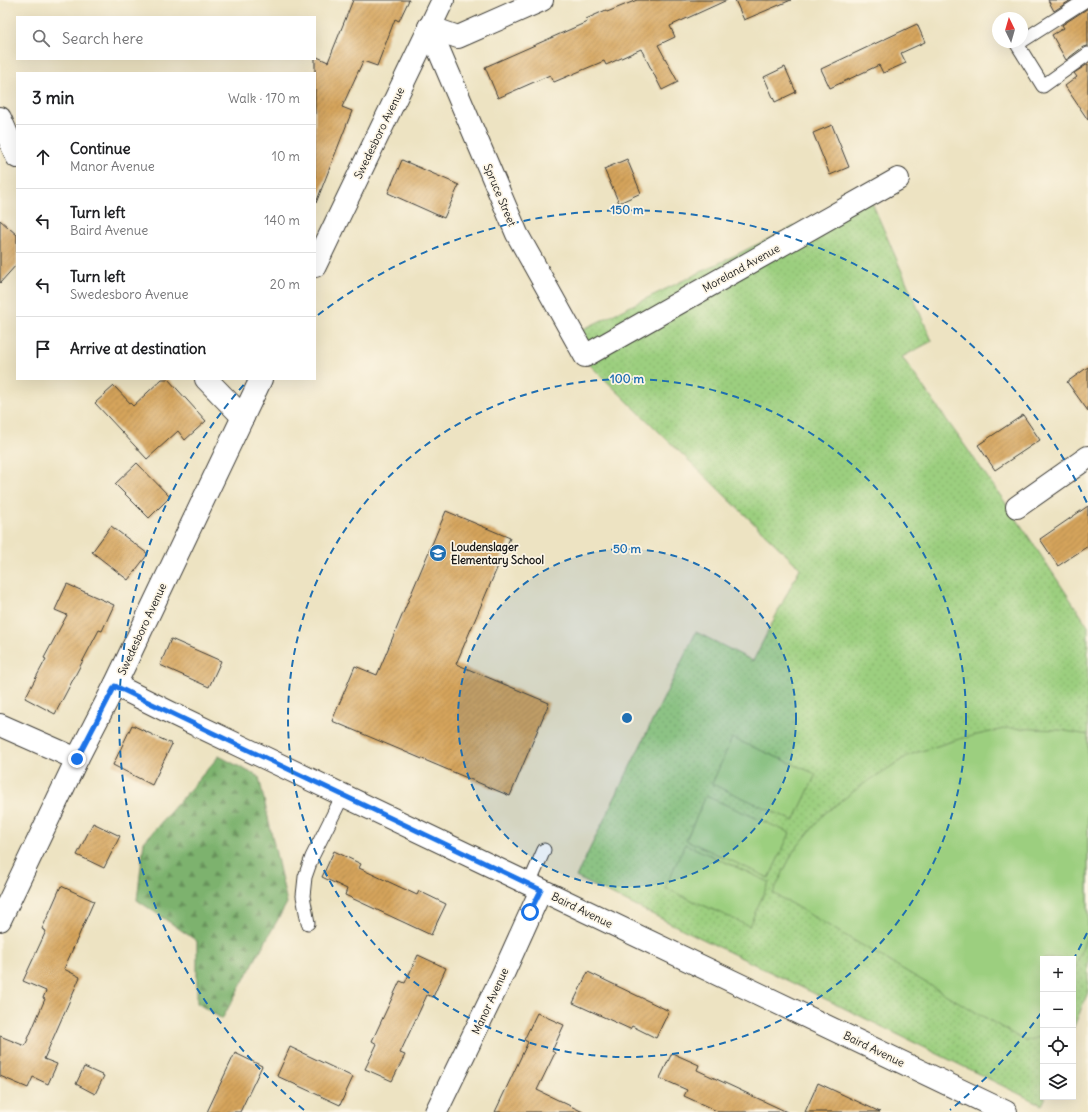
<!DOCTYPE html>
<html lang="en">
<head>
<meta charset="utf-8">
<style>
  :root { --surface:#fff; --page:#f2f2f2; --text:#202124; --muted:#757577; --line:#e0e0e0 }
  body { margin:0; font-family:Delius,sans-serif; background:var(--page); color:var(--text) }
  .controls { position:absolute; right:12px; bottom:12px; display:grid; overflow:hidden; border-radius:0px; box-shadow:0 4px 16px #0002 }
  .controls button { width:36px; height:36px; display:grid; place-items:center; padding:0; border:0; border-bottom:1px solid var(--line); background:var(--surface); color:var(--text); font:20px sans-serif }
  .compass { position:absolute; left:992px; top:12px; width:36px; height:36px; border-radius:50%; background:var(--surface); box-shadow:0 4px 16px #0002; rotate:355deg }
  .stop { position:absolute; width:12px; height:12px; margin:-9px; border:3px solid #1a73e8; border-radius:50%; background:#fff }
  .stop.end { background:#1a73e8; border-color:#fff; box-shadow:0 1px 4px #0008 }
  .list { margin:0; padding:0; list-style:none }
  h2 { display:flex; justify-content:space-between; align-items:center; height:52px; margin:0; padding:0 16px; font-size:17px }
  h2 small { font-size:13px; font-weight:400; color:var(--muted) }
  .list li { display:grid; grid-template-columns:26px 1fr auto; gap:12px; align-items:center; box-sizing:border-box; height:64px; padding:0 16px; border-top:1px solid var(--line) }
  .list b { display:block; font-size:15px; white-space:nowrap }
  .list p { margin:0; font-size:13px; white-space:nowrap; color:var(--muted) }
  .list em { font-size:13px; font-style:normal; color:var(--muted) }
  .icon { flex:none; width:22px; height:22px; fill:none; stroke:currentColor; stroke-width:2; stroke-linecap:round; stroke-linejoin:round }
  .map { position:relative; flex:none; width:1088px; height:1112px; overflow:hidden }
  .search { position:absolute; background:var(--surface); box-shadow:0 4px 16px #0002; left:16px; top:16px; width:300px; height:44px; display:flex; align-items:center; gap:10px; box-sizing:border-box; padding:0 14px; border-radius:0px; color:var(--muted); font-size:15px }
  .panel { position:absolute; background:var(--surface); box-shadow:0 4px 16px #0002; left:16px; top:72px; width:300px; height:308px; border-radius:0px }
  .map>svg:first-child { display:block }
  .forest { fill:url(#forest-firs); stroke:#4c6745 }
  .park { fill:url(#park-dots); stroke:#5c764e }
  .pitch { fill:#9ccf7f; stroke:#5c764e }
  .building { fill:url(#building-hatch) }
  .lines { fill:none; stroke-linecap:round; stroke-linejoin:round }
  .lane-casing { stroke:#3b3a35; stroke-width:15 }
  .street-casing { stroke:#3b3a35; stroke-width:24 }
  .secondary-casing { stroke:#3b3a35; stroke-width:24 }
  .lane { stroke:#fff; stroke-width:13 }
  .street { stroke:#fff; stroke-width:22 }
  .secondary { stroke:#fff; stroke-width:22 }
  .route { stroke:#1a73e8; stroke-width:5 }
  .ring { fill:none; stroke:#1f6fb2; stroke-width:2; stroke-dasharray:7 5 }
  .labels { text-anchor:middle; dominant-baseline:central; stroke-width:3.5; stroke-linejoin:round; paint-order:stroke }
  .street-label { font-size:11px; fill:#1c1c1c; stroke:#fcf5e5 }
  .poi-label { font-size:11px; font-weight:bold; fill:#1c1c1c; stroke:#fcf5e5; text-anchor:start }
  .centre { fill:#1f6fb2; stroke:#fcf5e5; stroke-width:2 }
  .ring-label { font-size:12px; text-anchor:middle; font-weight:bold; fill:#1f6fb2; stroke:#fcf5e5; stroke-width:3.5; stroke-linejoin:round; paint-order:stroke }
</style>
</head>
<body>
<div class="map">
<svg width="1088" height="1112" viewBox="0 0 1088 1112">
  <defs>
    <pattern id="forest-firs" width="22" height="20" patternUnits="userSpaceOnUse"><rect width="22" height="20" fill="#7db26e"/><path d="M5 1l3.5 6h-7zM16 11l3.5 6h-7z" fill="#66905a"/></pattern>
    <pattern id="park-dots" width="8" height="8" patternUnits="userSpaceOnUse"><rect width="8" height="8" fill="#9ccf7f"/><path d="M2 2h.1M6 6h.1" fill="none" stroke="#86b16d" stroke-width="1.8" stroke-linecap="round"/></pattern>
    <pattern id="building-hatch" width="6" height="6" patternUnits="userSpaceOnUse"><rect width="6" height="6" fill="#d5a45c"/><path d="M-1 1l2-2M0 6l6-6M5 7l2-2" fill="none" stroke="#ac854b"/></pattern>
  </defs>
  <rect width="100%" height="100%" fill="#fcf5e5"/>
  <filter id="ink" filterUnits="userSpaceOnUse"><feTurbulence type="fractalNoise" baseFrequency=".025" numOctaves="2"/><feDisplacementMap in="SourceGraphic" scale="8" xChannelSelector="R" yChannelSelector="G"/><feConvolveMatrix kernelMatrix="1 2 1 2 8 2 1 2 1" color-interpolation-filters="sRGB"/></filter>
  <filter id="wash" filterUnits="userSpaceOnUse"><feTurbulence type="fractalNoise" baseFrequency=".012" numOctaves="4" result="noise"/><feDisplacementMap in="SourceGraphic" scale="16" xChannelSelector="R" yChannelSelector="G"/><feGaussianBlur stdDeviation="0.9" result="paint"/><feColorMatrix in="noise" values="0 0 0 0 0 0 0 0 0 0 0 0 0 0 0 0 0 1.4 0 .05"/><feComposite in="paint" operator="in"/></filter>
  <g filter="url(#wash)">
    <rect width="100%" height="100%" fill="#ede3c2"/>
    <path class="forest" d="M 219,756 L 259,777 L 287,903 L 222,1019 L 197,1003 L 197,941 L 137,900 L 144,842 Z"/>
    <path class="park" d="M 867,191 L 932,341 L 902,357 L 1012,512 L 1088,626 L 1088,992 L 1073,1029 L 1073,959 L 1043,959 L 1043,1097 L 1046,1097 L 1042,1105 L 576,877 L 696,632 L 753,661 L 800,568 L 563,339 Z"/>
    <g class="pitch">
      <path d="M 1008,728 L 1060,730 L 1088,735 L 1088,933 L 1073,973 L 1073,959 L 1043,959 L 1043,1036 L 1025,1041 L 773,893 L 793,852 L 824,814 L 862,785 L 909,755 L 959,739 Z"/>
      <path d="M 732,738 L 816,774 L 794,821 L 712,784 Z"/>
      <path d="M 706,796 L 790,833 L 769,878 L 686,840 Z"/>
      <path d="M 685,844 L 769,882 L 749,926 L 665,888 Z"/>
    </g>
    <g id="blocks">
      <g class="building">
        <path d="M 353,0 L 409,0 L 399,21 L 395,19 L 377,66 L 363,61 L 342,107 L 352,111 L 316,203 L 315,202 L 315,56 L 328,62 Z"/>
        <path d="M 637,0 L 727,0 L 670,26 L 675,37 L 658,45 L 678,82 L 662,90 L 641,49 L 606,65 L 604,61 L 554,82 L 550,75 L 498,98 L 485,67 L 587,22 L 586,19 L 606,10 L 607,12 Z"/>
        <path d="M 735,0 L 791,0 L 744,20 Z"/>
        <path d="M 1048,0 L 1071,0 L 1054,11 Z"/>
        <path d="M 1088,8 L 1088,46 L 1083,47 L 1066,60 L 1052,35 L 1064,28 L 1062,25 Z"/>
        <path d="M 917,24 L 925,42 L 901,53 L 906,63 L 883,73 L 879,65 L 830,88 L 821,69 Z"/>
        <path d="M 1088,64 L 1088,120 L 1065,86 L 1077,77 L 1074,73 Z"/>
        <path d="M 785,67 L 796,92 L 775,102 L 764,77 Z"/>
        <path d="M 832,125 L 849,167 L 830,175 L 813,133 Z"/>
        <path d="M 627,159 L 641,193 L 619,203 L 604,169 Z"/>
        <path d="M 402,160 L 459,185 L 444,218 L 388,193 Z"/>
        <path d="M 0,220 L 17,235 L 17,264 L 0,283 Z"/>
        <path d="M 1088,367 L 1088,411 L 1067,382 Z"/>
        <path d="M 162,379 L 168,379 L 206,421 L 185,440 L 178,431 L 147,459 L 95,403 L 114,386 L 133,406 Z"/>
        <path d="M 1023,415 L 1040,440 L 995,470 L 978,445 Z"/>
        <path d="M 137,463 L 170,497 L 149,518 L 115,484 Z"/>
        <path d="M 1088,506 L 1088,546 L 1058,566 L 1040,539 Z"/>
        <path d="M 446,511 L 510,538 L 456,664 L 549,703 L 510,796 L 332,721 L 355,666 L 377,675 Z"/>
        <path d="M 111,526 L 148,554 L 128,580 L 92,552 Z"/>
        <path d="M 67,584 L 114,605 L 102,631 L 99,630 L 55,714 L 25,698 L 46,659 L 44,658 L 67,615 L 55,610 Z"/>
        <path d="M 171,639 L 221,661 L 209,687 L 160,665 Z"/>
        <path d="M 132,725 L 172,744 L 152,785 L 113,765 Z"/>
        <path d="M 93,823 L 120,836 L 104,868 L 77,855 Z"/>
        <path d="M 334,851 L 361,864 L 359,868 L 417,895 L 419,891 L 446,904 L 431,935 L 345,895 L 347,889 L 322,877 Z"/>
        <path d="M 61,886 L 94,901 L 64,969 L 80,977 L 44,1059 L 57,1064 L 48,1084 L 33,1077 L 28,1088 L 0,1076 L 0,1036 L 25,1046 L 45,999 L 43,998 L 46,991 L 23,981 L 46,931 L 42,929 Z"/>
        <path d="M 418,955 L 446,968 L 433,997 L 427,995 L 400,1053 L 405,1055 L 392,1081 L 365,1069 L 377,1044 L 372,1041 L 400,981 L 405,983 Z"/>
        <path d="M 588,972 L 669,1011 L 656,1038 L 632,1026 L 630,1029 L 573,1003 Z"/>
        <path d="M 537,1013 L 564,1025 L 552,1051 L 555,1053 L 537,1090 L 583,1112 L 495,1112 L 528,1042 L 524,1040 Z"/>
        <path d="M 290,1047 L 353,1077 L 340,1105 L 277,1076 Z"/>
        <path d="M 235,1053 L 262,1066 L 240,1112 L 207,1112 Z"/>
        <path d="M 672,1053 L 699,1065 L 697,1070 L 787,1112 L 719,1112 L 684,1096 L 687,1090 L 660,1078 Z"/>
        <path d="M 84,1067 L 104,1076 L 95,1094 L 76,1084 Z"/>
        <path d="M 818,1083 L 880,1112 L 805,1112 Z"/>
      </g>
    </g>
  </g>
  <g filter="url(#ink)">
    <use href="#blocks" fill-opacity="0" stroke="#3b3a35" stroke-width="1"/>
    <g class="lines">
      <defs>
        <g id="lane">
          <path d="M 1022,41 L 1086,0"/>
          <path d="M 1021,42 L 1017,44 L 1043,86 L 1088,54"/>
          <path d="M 529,884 L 544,850"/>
          <path d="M 308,923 L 303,896 L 305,877 L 312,857 L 343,795"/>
        </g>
        <g id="street">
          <path d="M 429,27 L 517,234 L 585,356 L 898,179"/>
          <path d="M 429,27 L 458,37 L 542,0"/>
          <path d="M 0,118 L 17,157"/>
          <path d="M 206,379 L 243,417"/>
          <path d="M 1017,507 L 1088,457"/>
          <path d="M 115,685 L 169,712 L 1006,1112"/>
          <path d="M 0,725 L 77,759"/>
          <path d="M 436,1112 L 503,974 L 541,890"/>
        </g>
        <g id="secondary">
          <path d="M 315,266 L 443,0"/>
          <path d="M 0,920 L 77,759 L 115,685 L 261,379"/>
        </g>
      </defs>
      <use href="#lane" class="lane-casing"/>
      <use href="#street" class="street-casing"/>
      <use href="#secondary" class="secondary-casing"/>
      <use href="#lane" class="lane"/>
      <use href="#street" class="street"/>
      <use href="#secondary" class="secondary"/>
    </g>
  </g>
  <g class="lines" filter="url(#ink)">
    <path class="route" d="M 77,759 L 115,686 L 169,712 L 541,890 L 530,912"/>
  </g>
  <circle cx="627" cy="718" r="169" fill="#1f6fb2" fill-opacity=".12"/>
  <g class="ring">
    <circle cx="627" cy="718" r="169"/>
    <circle cx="627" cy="718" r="339"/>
    <path d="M1087 933A508 508 0 0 1 1073 960M1041 1013A508 508 0 0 1 950 1110M304 1110A508 508 0 0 1 247 381M318 315A508 508 0 0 1 1087 503"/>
  </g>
  <defs>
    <symbol id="school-disc" viewBox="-11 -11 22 22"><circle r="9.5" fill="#1f6fb2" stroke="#fcf5e5"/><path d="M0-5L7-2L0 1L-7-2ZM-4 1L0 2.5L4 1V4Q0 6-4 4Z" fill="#fff"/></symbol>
  </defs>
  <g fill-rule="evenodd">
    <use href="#school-disc" x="428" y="543" width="20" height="20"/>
  </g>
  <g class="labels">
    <g class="street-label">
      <text transform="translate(379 133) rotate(-64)">Swedesboro Avenue</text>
      <text transform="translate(500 195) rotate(67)">Spruce Street</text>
      <text transform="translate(741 268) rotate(-29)">Moreland Avenue</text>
      <text transform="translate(142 629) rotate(-65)">Swedesboro Avenue</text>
      <text transform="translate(582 910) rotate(26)">Baird Avenue</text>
      <text transform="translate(490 1001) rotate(-65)">Manor Avenue</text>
      <text transform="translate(874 1049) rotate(26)">Baird Avenue</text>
    </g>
    <g class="poi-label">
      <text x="451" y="547">Loudenslager<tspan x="451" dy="13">Elementary School</tspan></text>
    </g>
  </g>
  <circle cx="627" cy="718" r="6" class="centre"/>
  <g class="ring-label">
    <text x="627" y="214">150 m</text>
    <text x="627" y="383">100 m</text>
    <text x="627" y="553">50 m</text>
  </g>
</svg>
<div class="controls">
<button>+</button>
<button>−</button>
<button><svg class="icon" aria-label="locate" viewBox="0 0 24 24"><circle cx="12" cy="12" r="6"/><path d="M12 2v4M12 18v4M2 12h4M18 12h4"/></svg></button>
<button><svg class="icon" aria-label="layers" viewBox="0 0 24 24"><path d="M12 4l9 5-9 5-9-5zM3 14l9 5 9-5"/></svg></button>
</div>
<svg class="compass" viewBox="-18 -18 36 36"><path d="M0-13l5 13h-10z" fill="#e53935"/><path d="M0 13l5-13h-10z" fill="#757577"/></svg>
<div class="stop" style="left:530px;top:912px"></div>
<div class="stop end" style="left:77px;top:759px"></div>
<div class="search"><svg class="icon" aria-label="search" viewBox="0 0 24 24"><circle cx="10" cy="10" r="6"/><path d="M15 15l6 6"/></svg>Search here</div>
<section class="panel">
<h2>3 min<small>Walk · 170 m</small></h2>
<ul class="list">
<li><svg class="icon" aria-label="ahead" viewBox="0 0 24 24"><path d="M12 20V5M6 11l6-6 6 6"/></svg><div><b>Continue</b><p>Manor Avenue</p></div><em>10 m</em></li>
<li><svg class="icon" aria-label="left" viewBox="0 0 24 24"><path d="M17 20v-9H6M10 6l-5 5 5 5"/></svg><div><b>Turn left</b><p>Baird Avenue</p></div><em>140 m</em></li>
<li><svg class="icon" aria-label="left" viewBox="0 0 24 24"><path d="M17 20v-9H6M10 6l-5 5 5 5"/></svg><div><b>Turn left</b><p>Swedesboro Avenue</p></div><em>20 m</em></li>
<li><svg class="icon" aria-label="arrive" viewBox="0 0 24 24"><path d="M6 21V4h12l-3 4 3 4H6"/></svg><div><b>Arrive at destination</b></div></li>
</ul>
</section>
</div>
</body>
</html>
